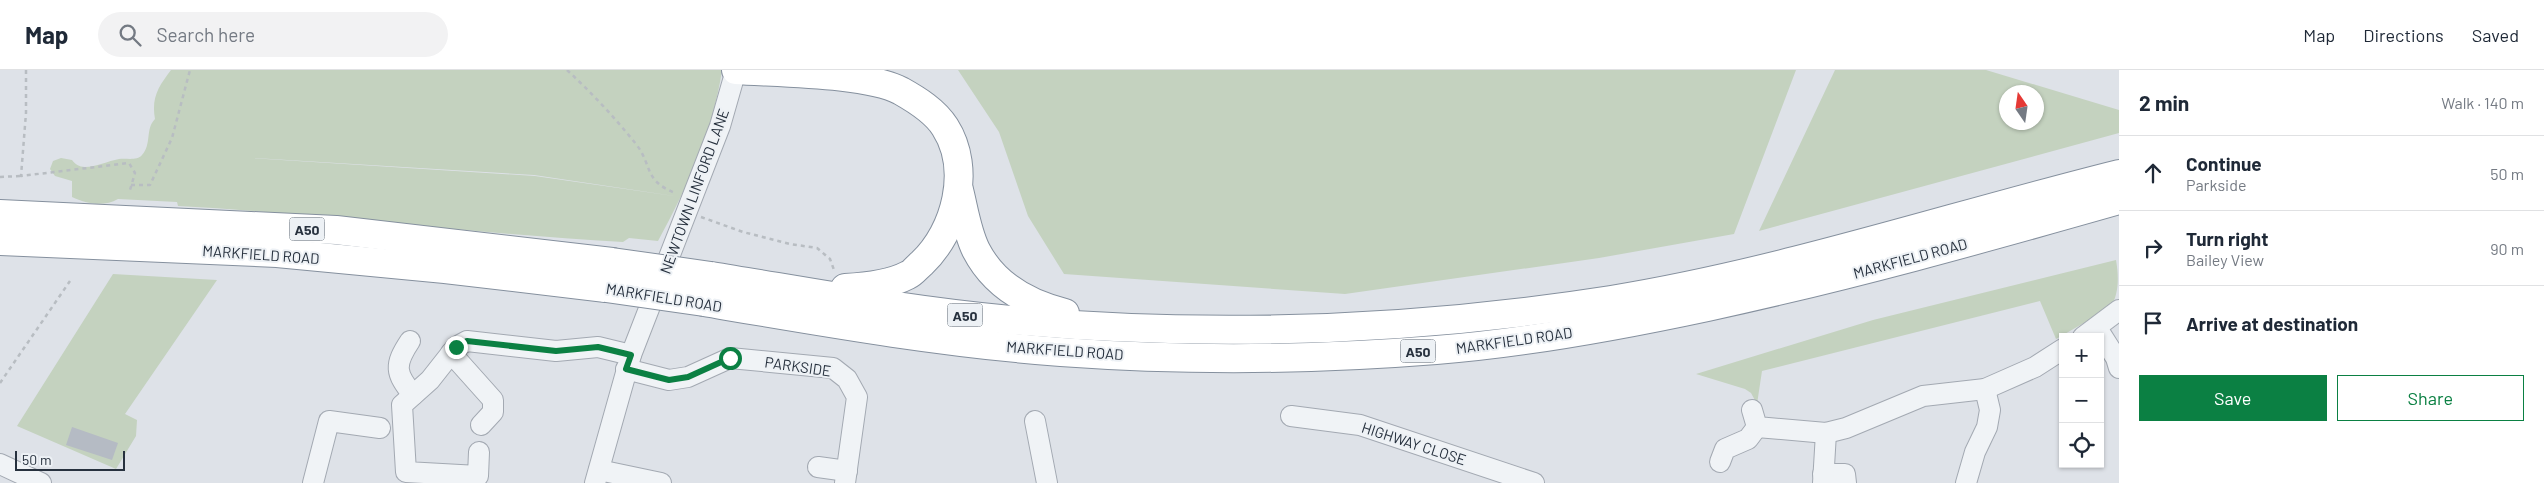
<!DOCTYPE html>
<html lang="en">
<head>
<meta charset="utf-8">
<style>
  :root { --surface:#fff; --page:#f2f2f3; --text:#1f2937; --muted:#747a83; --line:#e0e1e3; --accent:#0b8043 }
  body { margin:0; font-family:Barlow,sans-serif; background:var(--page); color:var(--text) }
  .controls { position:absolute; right:15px; bottom:15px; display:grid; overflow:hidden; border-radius:0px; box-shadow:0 1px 4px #0004 }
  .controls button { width:45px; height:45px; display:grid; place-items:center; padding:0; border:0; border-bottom:1px solid var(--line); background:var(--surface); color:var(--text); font:25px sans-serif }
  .compass { position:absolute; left:1999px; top:15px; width:45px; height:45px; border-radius:50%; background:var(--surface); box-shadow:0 1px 4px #0004; rotate:347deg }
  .scale { position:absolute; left:15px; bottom:12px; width:110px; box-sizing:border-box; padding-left:5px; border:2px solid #27313e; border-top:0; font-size:14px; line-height:18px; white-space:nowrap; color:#27313e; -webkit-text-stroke:4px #edf1f5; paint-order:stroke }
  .stop { position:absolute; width:15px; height:15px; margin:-11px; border:4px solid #0b8043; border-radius:50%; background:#fff }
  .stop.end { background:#0b8043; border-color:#fff; box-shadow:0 1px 5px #0008 }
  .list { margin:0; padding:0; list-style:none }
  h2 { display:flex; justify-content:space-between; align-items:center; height:65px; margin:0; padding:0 20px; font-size:21px }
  h2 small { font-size:16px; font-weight:400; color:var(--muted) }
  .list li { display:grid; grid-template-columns:32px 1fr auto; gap:15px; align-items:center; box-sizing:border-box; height:75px; padding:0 20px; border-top:1px solid var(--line) }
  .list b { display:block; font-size:19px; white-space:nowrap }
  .list p { margin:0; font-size:16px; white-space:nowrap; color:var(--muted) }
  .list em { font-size:16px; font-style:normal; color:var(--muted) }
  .actions { display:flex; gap:10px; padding:15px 20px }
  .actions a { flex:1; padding:11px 0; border:1px solid var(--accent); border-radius:0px; text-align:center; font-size:18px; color:var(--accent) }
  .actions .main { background:var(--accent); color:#fff }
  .icon { flex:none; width:28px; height:28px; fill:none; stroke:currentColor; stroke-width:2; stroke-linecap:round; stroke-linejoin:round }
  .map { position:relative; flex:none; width:2119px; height:413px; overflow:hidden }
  header { display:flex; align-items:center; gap:30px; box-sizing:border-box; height:70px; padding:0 25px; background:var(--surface); border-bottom:1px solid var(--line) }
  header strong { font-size:24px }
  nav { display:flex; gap:28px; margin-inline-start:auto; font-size:18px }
  .search { width:350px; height:45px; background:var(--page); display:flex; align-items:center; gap:12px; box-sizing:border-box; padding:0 18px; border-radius:28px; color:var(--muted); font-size:19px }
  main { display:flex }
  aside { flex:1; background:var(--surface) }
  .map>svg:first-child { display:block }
  .green { fill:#c4d2bf; fill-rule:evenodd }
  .building { fill:#b5bbc4 }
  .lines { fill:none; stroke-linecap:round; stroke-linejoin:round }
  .minor-casing { stroke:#a3a9b2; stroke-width:22 }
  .highway-casing { stroke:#85909e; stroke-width:30 }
  .path { stroke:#b8bdc2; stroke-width:2.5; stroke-dasharray:4 4; stroke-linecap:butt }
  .minor { stroke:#f0f3f6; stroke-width:20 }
  .highway { stroke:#fff; stroke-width:28 }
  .highway-bridge-casing { stroke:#85909e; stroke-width:30; stroke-linecap:butt }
  .highway-bridge { stroke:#fff; stroke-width:28 }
  .route { stroke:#0b8043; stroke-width:6 }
  .labels { text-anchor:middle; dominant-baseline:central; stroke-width:4; stroke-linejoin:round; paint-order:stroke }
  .shield { fill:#edf1f5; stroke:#626b75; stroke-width:1 }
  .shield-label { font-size:14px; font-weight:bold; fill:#27313e }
  .street-label { font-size:15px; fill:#27313e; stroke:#edf1f5 }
</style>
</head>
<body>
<header>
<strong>Map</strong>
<div class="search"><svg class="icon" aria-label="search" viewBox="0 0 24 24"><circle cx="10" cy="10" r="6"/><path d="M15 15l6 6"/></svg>Search here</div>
<nav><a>Map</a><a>Directions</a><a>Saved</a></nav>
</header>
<main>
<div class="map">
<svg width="2119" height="413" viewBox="0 0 2119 413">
  <rect width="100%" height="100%" fill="#dee2e8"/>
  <g class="green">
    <path d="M 171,0 L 722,0 C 713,61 687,118 658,171 L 629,168 L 623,172 C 474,164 327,144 178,136 L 177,132 L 118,129 C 104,137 87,134 72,127 L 72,111 L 55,106 L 50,99 L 53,91 L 61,88 L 72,90 C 75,94 79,97 85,97 C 96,97 108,91 119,89 C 127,88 137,91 142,85 C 152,74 145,59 155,49 C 151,27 159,16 171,0 ZM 236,87 L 534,105 L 681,127 L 535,106 Z"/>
    <path d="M 958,0 L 1796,0 L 1734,164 L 1599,188 L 1345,224 L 1064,204 L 1028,146 L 999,62 Z"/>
    <path d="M 1835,0 L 1986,0 L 2119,40 L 2119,63 L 1759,161 ZM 2006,22 L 2036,22 L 2036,52 L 2006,52 Z"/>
    <path d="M 2116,190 C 2119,207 2119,225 2110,238 L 2056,269 L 2040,231 L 1762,301 L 1757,334 L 1751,323 L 1745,319 L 1696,304 L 1873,250 Z"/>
    <path d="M 113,204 L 217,210 L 125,344 L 137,350 L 136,366 L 116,399 L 17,356 Z"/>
  </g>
  <path class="building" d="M 72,357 L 118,373 L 112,390 L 66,375 Z"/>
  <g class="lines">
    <defs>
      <g id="minor">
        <path d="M 2097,258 L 2116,288 L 2119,298"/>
        <path d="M 2083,267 L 2119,240"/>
        <path d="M 410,271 C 394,295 395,303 413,325"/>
        <path d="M 451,283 L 493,330 L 493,342 L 481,355"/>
        <path d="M 626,299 L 669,310 L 688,307 L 730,288 L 833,298 L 847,309 L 857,327 L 845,413"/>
        <path d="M 1752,340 L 1757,357 L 1826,363 L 1846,358 L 1923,326 L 1985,319 L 2035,297 L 2063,279"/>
        <path d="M 1291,346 L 1360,355 L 1534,413"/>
        <path d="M 1035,351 L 1047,413"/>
        <path d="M 479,382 L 478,406 L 406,402 L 402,335 L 430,310 L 456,277 L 467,271 L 556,281 L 598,277 L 631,285"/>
        <path d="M 1720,392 L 1725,379 L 1748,369 L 1757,357"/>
        <path d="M 0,394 L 41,413"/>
        <path d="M 818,397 L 847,401"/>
        <path d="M 599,400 L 661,413"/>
        <path d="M 1823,404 L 1845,404 L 1846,413"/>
        <path d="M 313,413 L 329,351 L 380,358"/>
        <path d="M 595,413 L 631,285 L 720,56 L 736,0"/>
        <path d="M 1823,413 L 1826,363"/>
        <path d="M 1966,413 L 1975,382 L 1987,357 L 1990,340 L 1985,319"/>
      </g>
      <g id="highway">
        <path d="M 736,0 C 778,3 867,3 901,21 C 917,30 935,41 945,57 C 972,99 956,161 922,193 C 917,197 913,203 908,205 C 889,215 865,217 845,218"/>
        <path d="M 959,120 C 964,140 967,162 976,180 C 994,215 1028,234 1065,243"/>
        <path d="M 0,144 L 336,160 L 612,192"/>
        <path d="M 0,171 L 277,183 L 445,199 L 606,218"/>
        <path d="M 711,206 C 810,222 910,241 1010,250 C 1210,268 1412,261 1611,230 C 1783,202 1950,146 2119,104"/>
        <path d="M 704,232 C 822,252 941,273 1061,282 C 1186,291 1311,290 1436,280 C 1527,273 1618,256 1707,237 C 1846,207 1982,169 2119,130"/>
      </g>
    </defs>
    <use href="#minor" class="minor-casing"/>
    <use href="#highway" class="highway-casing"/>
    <g class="path">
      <path d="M 26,0 L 26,43 L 21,106 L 129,93 L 135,103 L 130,120"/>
      <path d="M 567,0 C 592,23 615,48 636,74 C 653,96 643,110 675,123"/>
      <path d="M 0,107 L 21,106"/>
      <path d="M 131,115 L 150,115 L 172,68 L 190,0"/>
      <path d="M 701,147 L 743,162 L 790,174 L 817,178 L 830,189 L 834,200"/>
      <path d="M 0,313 L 70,211"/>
    </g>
    <use href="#minor" class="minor"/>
    <use href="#highway" class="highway"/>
    <defs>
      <g id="highway-bridge">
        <path d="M 612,192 L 711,206"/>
        <path d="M 606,218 L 704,232"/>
      </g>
    </defs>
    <use href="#highway-bridge" class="highway-bridge-casing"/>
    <use href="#highway-bridge" class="highway-bridge"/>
  </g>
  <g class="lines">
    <path class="route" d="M 456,277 L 467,271 L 556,281 L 598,277 L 631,285 L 626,299 L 669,310 L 688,307 L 730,288"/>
  </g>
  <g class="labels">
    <g class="shield">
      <rect x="289.5" y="147.5" width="35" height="23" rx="4"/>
      <rect x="947.5" y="233.5" width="35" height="23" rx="4"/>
      <rect x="1400.5" y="269.5" width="35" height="23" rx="4"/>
    </g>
    <g class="shield-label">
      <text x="307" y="159">A50</text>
      <text x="965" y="245">A50</text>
      <text x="1418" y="281">A50</text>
    </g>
    <g class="street-label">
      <text transform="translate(694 121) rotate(-70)">NEWTOWN LINFORD LANE</text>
      <text transform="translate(261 184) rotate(4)">MARKFIELD ROAD</text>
      <text transform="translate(1910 188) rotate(-15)">MARKFIELD ROAD</text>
      <text transform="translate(664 227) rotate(9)">MARKFIELD ROAD</text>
      <text transform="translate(1514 270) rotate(-8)">MARKFIELD ROAD</text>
      <text transform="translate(1065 280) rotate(4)">MARKFIELD ROAD</text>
      <text transform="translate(798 296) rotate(8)">PARKSIDE</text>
      <text transform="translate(1414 373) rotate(18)">HIGHWAY CLOSE</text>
    </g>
  </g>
</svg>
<div class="controls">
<button>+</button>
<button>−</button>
<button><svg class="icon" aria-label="locate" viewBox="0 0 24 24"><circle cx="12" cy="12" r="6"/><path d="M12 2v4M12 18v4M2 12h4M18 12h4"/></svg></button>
</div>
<svg class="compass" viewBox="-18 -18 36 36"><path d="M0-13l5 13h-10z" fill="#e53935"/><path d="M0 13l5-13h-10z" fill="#747a83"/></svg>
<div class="scale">50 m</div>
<div class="stop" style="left:730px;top:288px"></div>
<div class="stop end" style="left:456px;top:277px"></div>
</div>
<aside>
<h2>2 min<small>Walk · 140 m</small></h2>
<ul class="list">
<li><svg class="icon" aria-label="ahead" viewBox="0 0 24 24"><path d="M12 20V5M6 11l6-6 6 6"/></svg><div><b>Continue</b><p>Parkside</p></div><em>50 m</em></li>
<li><svg class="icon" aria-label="right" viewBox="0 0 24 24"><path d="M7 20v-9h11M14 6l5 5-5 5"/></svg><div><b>Turn right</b><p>Bailey View</p></div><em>90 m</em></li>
<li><svg class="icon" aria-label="arrive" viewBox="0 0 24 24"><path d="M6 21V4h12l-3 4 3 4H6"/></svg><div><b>Arrive at destination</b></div></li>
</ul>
<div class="actions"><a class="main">Save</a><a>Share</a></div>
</aside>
</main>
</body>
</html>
